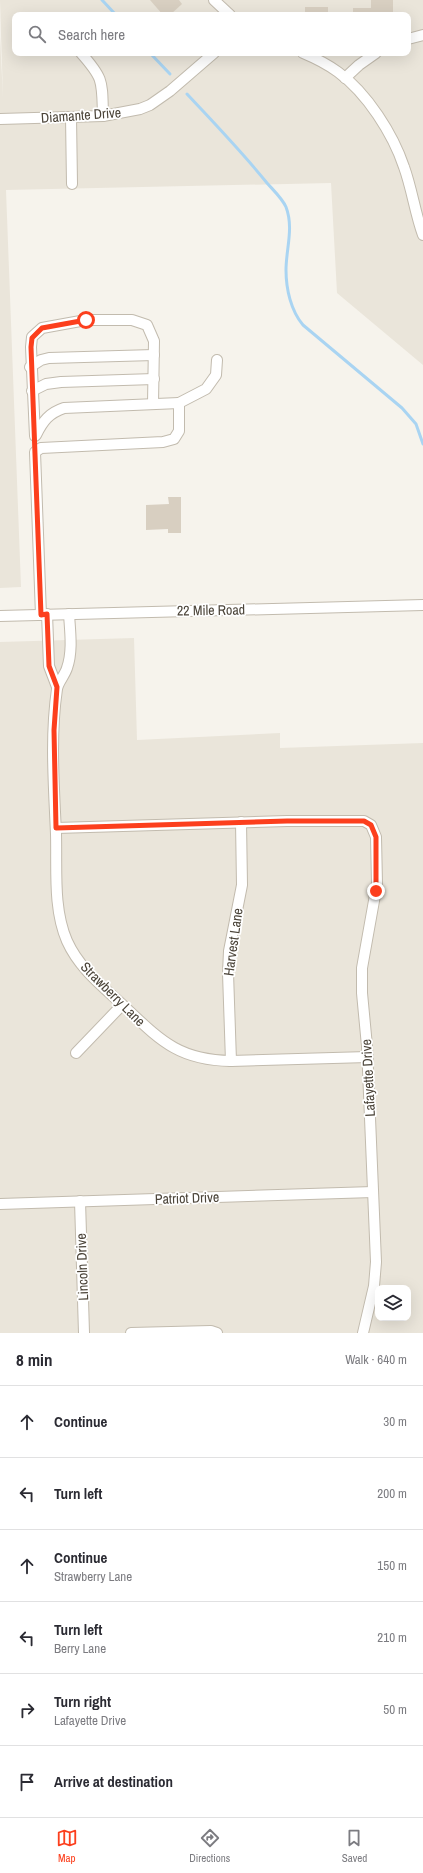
<!DOCTYPE html>
<html lang="en">
<head>
<meta charset="utf-8">
<style>
  :root { --surface:#fff; --page:#f7f7f7; --text:#2b2b33; --muted:#7c7c81; --line:#e1e1e2; --accent:#fc3f1d }
  body { margin:0; font-family:"Archivo Narrow",sans-serif; background:var(--page); color:var(--text) }
  .controls { position:absolute; right:12px; bottom:12px; display:grid; overflow:hidden; border-radius:8px; box-shadow:0 4px 16px #0002 }
  .controls button { width:36px; height:36px; display:grid; place-items:center; padding:0; border:0; border-bottom:1px solid var(--line); background:var(--surface); color:var(--text); font:20px sans-serif }
  .stop { position:absolute; width:12px; height:12px; margin:-9px; border:3px solid #fc3f1d; border-radius:50%; background:#fff }
  .stop.end { background:#fc3f1d; border-color:#fff; box-shadow:0 1px 4px #0008 }
  .list { margin:0; padding:0; list-style:none }
  h2 { display:flex; justify-content:space-between; align-items:center; height:52px; margin:0; padding:0 16px; font-size:17px }
  h2 small { font-size:13px; font-weight:400; color:var(--muted) }
  .list li { display:grid; grid-template-columns:26px 1fr auto; gap:12px; align-items:center; box-sizing:border-box; height:72px; padding:0 16px; border-top:1px solid var(--line) }
  .list b { display:block; font-size:15px; white-space:nowrap }
  .list p { margin:0; font-size:13px; white-space:nowrap; color:var(--muted) }
  .list em { font-size:13px; font-style:normal; color:var(--muted) }
  .icon { flex:none; width:22px; height:22px; fill:none; stroke:currentColor; stroke-width:2; stroke-linecap:round; stroke-linejoin:round }
  .map { position:relative; flex:none; width:423px; height:1333px; overflow:hidden }
  .search { position:absolute; background:var(--surface); box-shadow:0 4px 16px #0002; left:12px; right:12px; top:12px; height:44px; display:flex; align-items:center; gap:10px; box-sizing:border-box; padding:0 14px; border-radius:8px; color:var(--muted); font-size:15px }
  .sheet { height:484px; background:var(--surface) }
  nav { display:flex; justify-content:space-around; align-items:center; box-sizing:border-box; height:56px; border-top:1px solid var(--line); background:var(--surface); font-size:11px; color:var(--muted) }
  nav a { display:grid; justify-items:center; gap:2px }
  nav .on { color:var(--accent) }
  .map>svg:first-child { display:block }
  .residential { fill:#eae5da; fill-rule:evenodd }
  .lines { fill:none; stroke-linecap:round; stroke-linejoin:round }
  .stream { stroke:#a9d4f2; stroke-width:3 }
  .building { fill:#d8cfc1 }
  .minor-casing { stroke:#c2bbae; stroke-width:12 }
  .minor { stroke:#fff; stroke-width:10 }
  .route { stroke:#fc3f1d; stroke-width:5 }
  .labels { text-anchor:middle; dominant-baseline:central; stroke-width:3.5; stroke-linejoin:round; paint-order:stroke }
  .street-label { font-size:14px; fill:#4b4439; stroke:#fff }
</style>
</head>
<body>
<div class="map">
<svg width="423" height="1333" viewBox="0 0 423 1333">
  <rect width="100%" height="100%" fill="#f6f3ec"/>
  <g class="residential">
    <path d="M 0,0 L 423,0 L 423,365 L 337,293 L 331,183 L 6,190 L 21,587 L 0,588 L 0,37 L 3,98 ZM 15,15 L 408,15 L 408,53 L 15,53 Z"/>
    <path d="M 134,638 L 137,740 L 280,733 L 280,748 L 423,743 L 423,1333 L 0,1333 L 0,642 ZM 378,1288 L 408,1288 L 408,1318 L 378,1318 Z"/>
  </g>
  <g class="lines">
    <g class="stream">
      <path d="M 102,0 L 116,15"/>
      <path d="M 150,53 L 170,74"/>
      <path d="M 187,94 C 214,123 242,152 267,183 C 273,190 282,198 286,207 C 294,228 286,249 286,270 C 286,289 291,311 303,325 L 402,408 L 416,424 L 423,444"/>
    </g>
  </g>
  <g class="building">
    <path d="M 150,0 L 179,0 L 182,4 L 170,15 L 163,15 Z"/>
    <path d="M 371,0 L 393,0 L 393,15 L 353,15 L 353,8 L 371,8 Z"/>
    <rect x="305" y="7" width="23" height="8"/>
    <path d="M 168,497 L 181,497 L 181,533 L 168,533 L 168,529 L 146,530 L 146,505 L 169,504 Z"/>
  </g>
  <g class="lines">
    <defs>
      <g id="minor">
        <path d="M 214,0 L 230,15"/>
        <path d="M 408,39 L 423,35"/>
        <path d="M 81,53 C 104,79 102,81 103,116"/>
        <path d="M 303,53 C 315,58 327,64 338,72 C 367,93 393,134 404,167 C 412,189 415,213 423,235"/>
        <path d="M 345,78 L 359,65 L 376,53"/>
        <path d="M 71,117 L 72,184"/>
        <path d="M 0,119 L 103,116 L 140,109 L 150,105 L 170,91 L 214,53"/>
        <path d="M 30,367 L 41,360 L 49,358 L 154,355"/>
        <path d="M 32,391 L 46,384 L 61,382 L 154,379"/>
        <path d="M 36,435 C 43,421 49,413 64,408 L 179,403"/>
        <path d="M 35,436 L 31,347 L 32,337 L 42,328 L 86,320 L 132,320 L 147,325 L 154,341 L 153,404"/>
        <path d="M 47,614 L 49,666 L 57,687"/>
        <path d="M 69,614 C 70,631 73,651 67,668 C 65,675 58,682 57,689 C 50,737 54,786 56,834 C 57,869 53,909 67,941 C 80,970 105,988 127,1009 C 162,1042 180,1060 231,1061 L 368,1057"/>
        <path d="M 41,615 L 35,452 L 41,448 L 163,442 L 174,439 L 179,431 L 179,403 L 206,389 L 216,375 L 217,360"/>
        <path d="M 0,616 L 423,605"/>
        <path d="M 56,828 L 287,821 L 364,821 L 371,825 L 376,837 L 377,884 L 362,968 L 362,993 L 367,1046 L 376,1262 L 374,1286 L 363,1333"/>
        <path d="M 76,1053 L 122,1005"/>
        <path d="M 231,1061 L 228,973 L 229,951 L 242,885 L 241,822"/>
        <path d="M 80,1201 L 84,1333"/>
        <path d="M 0,1204 L 373,1192"/>
        <path d="M 131,1333 L 211,1331 L 217,1333"/>
      </g>
    </defs>
    <use href="#minor" class="minor-casing"/>
    <use href="#minor" class="minor"/>
  </g>
  <g class="lines">
    <path class="route" d="M 86,320 L 42,328 L 32,338 L 31,347 L 41,615 L 47,614 L 49,666 L 57,687 L 54,730 L 56,828 L 287,821 L 364,821 L 371,825 L 376,837 L 376,891"/>
  </g>
  <g class="labels">
    <g class="street-label">
      <text transform="translate(81 115) rotate(-4)">Diamante Drive</text>
      <text transform="translate(211 610) rotate(-1)">22 Mile Road</text>
      <text transform="translate(233 942) rotate(-82)">Harvest Lane</text>
      <text transform="translate(113 994) rotate(45)">Strawberry Lane</text>
      <text transform="translate(368 1078) rotate(-93)">Lafayette Drive</text>
      <text transform="translate(187 1198) rotate(-2)">Patriot Drive</text>
      <text transform="translate(82 1267) rotate(-92)">Lincoln Drive</text>
    </g>
  </g>
</svg>
<div class="controls">
<button><svg class="icon" aria-label="layers" viewBox="0 0 24 24"><path d="M12 4l9 5-9 5-9-5zM3 14l9 5 9-5"/></svg></button>
</div>
<div class="stop" style="left:86px;top:320px"></div>
<div class="stop end" style="left:376px;top:891px"></div>
<div class="search"><svg class="icon" aria-label="search" viewBox="0 0 24 24"><circle cx="10" cy="10" r="6"/><path d="M15 15l6 6"/></svg>Search here</div>
</div>
<section class="sheet">
<h2>8 min<small>Walk · 640 m</small></h2>
<ul class="list">
<li><svg class="icon" aria-label="ahead" viewBox="0 0 24 24"><path d="M12 20V5M6 11l6-6 6 6"/></svg><div><b>Continue</b></div><em>30 m</em></li>
<li><svg class="icon" aria-label="left" viewBox="0 0 24 24"><path d="M17 20v-9H6M10 6l-5 5 5 5"/></svg><div><b>Turn left</b></div><em>200 m</em></li>
<li><svg class="icon" aria-label="ahead" viewBox="0 0 24 24"><path d="M12 20V5M6 11l6-6 6 6"/></svg><div><b>Continue</b><p>Strawberry Lane</p></div><em>150 m</em></li>
<li><svg class="icon" aria-label="left" viewBox="0 0 24 24"><path d="M17 20v-9H6M10 6l-5 5 5 5"/></svg><div><b>Turn left</b><p>Berry Lane</p></div><em>210 m</em></li>
<li><svg class="icon" aria-label="right" viewBox="0 0 24 24"><path d="M7 20v-9h11M14 6l5 5-5 5"/></svg><div><b>Turn right</b><p>Lafayette Drive</p></div><em>50 m</em></li>
<li><svg class="icon" aria-label="arrive" viewBox="0 0 24 24"><path d="M6 21V4h12l-3 4 3 4H6"/></svg><div><b>Arrive at destination</b></div></li>
</ul>
</section>
<nav>
<a class="on"><svg class="icon" aria-label="map" viewBox="0 0 24 24"><path d="M3 6l6-2 6 2 6-2v14l-6 2-6-2-6 2zM9 4v14M15 6v14"/></svg>Map</a>
<a><svg class="icon" aria-label="directions" viewBox="0 0 24 24"><path d="M12 3l9 9-9 9-9-9zM9 14v-3h6M13 9l2 2-2 2"/></svg>Directions</a>
<a><svg class="icon" aria-label="saved" viewBox="0 0 24 24"><path d="M7 4h10v16l-5-4-5 4z"/></svg>Saved</a>
</nav>
</body>
</html>
